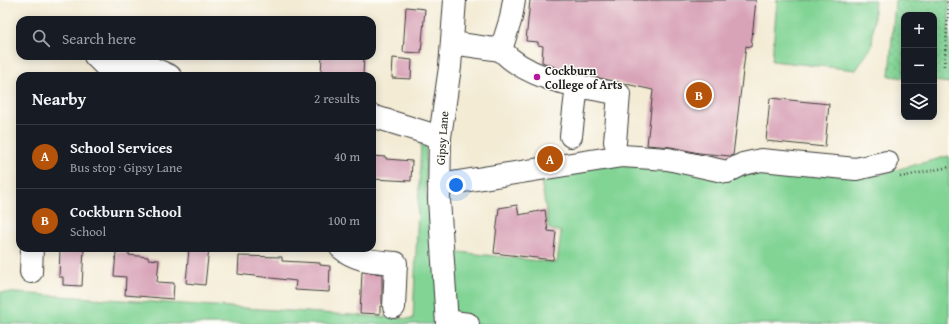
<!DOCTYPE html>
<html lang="en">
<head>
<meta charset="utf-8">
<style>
  :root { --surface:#171b24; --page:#20242c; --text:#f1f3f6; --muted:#9ea1a6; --line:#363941; --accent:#b45309 }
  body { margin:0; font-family:"Gentium Book Plus",serif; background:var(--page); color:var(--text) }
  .controls { position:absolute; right:12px; top:12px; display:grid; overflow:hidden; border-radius:8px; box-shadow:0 2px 10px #0003 }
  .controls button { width:36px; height:36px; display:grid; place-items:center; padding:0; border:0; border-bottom:1px solid var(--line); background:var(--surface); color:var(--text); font:20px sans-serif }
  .you { position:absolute; left:456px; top:185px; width:14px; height:14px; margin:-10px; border:3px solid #fff; border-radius:50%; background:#1a73e8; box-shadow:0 0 0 6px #1a73e833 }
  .badge { display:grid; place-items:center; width:26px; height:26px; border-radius:50%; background:var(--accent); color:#fff; font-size:13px; font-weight:700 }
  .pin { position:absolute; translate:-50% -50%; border:2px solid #fff; box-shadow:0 1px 4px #0006 }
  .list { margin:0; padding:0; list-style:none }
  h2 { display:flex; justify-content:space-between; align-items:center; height:52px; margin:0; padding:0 16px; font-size:17px }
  h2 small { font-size:13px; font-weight:400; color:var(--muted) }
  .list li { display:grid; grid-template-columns:26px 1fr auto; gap:12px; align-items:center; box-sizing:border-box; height:64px; padding:0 16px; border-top:1px solid var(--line) }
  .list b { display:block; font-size:15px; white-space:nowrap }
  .list p { margin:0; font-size:13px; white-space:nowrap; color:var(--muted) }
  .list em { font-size:13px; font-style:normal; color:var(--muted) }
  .icon { flex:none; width:22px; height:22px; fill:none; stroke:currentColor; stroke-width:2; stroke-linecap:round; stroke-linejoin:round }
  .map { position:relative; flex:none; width:949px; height:324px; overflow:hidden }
  .search { position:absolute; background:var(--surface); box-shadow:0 2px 10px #0003; left:16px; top:16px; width:360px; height:44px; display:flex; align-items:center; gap:10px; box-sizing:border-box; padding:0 14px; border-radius:12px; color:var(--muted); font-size:15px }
  .panel { position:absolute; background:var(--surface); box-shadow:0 2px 10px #0003; left:16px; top:72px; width:360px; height:180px; border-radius:12px }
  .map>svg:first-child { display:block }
  .grass { fill:#82d495; stroke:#4f7858 }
  .park { fill:url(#park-dots); stroke:#4f7858 }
  .building { fill:#d8a3b7 }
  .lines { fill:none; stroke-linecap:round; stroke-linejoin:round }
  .minor-casing { stroke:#3c3b38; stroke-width:24 }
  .path { stroke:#3c3b38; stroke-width:2.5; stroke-dasharray:1 3; stroke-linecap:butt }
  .minor { stroke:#fff; stroke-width:22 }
  .poi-dot { fill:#b5179e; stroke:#fdfcf7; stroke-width:1.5 }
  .labels { text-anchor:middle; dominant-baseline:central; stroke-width:3; stroke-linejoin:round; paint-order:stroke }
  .poi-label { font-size:12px; font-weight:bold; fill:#1c1c1c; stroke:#fdfcf7; text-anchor:start }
  .street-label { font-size:12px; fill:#1c1c1c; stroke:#fdfcf7 }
</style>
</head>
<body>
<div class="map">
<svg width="949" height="324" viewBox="0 0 949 324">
  <defs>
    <pattern id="park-dots" width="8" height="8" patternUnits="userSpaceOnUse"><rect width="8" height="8" fill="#82d495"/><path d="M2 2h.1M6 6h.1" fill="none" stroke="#70b580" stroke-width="1.8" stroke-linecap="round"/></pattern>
  </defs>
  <rect width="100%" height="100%" fill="#fdfcf7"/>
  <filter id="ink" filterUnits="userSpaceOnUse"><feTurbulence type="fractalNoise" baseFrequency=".025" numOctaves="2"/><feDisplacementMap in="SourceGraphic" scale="8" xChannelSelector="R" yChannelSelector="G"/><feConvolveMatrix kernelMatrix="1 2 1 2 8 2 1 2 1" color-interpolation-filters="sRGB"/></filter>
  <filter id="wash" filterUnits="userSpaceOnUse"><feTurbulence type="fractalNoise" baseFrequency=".012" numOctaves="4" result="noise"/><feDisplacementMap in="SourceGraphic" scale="16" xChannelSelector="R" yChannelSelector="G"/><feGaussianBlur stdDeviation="0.9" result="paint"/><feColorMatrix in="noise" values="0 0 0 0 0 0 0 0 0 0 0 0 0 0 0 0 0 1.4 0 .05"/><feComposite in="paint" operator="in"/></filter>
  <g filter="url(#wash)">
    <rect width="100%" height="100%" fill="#f3ebd4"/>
    <g class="grass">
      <path d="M 777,0 L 875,0 L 872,46 L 856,70 L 772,61 Z"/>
      <path d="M 421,142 L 425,145 L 426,149 L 426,192 L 431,220 L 450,251 L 557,263 L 561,232 L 549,229 L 538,162 L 752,169 L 872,176 L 949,156 L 949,324 L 0,324 L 0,292 L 413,319 Z"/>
    </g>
    <path class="park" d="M 895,0 L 949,0 L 949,83 L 934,81 L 934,15 L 904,15 L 904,78 L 889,76 Z"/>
    <g id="blocks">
      <g class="building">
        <path d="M 530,0 L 756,0 L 751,47 L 746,46 L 733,155 L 730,156 L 699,153 L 671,147 L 647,145 L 653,90 L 563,70 L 542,62 L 543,46 L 538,45 L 538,42 L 526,41 Z"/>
        <path d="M 406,7 L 425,9 L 421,53 L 403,52 Z"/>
        <path d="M 322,56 L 364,56 L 363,76 L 321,75 Z"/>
        <path d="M 393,58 L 412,60 L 411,79 L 392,78 Z"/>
        <path d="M 770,98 L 829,104 L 825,147 L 766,141 Z"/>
        <path d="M 372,156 L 386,157 L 386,159 L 412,161 L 411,181 L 372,179 Z"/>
        <path d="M 517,205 L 519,215 L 545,210 L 548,231 L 556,232 L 553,260 L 494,253 L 499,208 Z"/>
        <path d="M 64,248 L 84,248 L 82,286 L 63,285 L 63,277 L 59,277 L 60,249 Z"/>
        <path d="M 189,248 L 209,248 L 205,285 L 186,283 Z"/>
        <path d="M 116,252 L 129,252 L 129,255 L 148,257 L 148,259 L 159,260 L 157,282 L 174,283 L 173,299 L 125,295 L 126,277 L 114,276 Z"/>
        <path d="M 239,256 L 282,257 L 282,261 L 320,263 L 320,265 L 330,266 L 329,292 L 295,290 L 296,281 L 238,274 Z"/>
        <path d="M 362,272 L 382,274 L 382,306 L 380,306 L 380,314 L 360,313 Z"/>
      </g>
    </g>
  </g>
  <g filter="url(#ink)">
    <use href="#blocks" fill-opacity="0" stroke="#3c3b38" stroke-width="1"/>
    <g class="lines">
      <defs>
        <g id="minor">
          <path d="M 452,43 L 501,50 L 511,18 L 514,0"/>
          <path d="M 501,50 C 531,82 578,85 619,94 L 615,142"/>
          <path d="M 95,56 L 104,65 L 141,63 L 170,76"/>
          <path d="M 372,116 L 440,137"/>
          <path d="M 571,136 L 577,85"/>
          <path d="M 439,185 L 622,156 L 668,159 L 727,172 L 743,164 L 761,160 L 856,169 L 887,162"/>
          <path d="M 341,248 C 357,262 376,261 396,263 L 394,307"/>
          <path d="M 31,272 L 32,248"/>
          <path d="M 447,324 L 439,199 L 440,137 L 450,67 L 455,0"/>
          <path d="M 448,324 L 454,322 L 468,324"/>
        </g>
      </defs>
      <use href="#minor" class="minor-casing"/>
      <g class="path">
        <path d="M 944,66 L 949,5 L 946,0"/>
        <path d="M 900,177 L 949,167"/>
      </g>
      <use href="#minor" class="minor"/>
    </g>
  </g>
  <circle class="poi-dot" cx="537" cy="77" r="4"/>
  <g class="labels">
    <g class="poi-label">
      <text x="545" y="70">Cockburn<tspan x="545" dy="14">College of Arts</tspan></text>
    </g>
    <g class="street-label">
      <text transform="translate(442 138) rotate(-86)">Gipsy Lane</text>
    </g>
  </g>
</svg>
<div class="controls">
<button>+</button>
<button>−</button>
<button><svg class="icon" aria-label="layers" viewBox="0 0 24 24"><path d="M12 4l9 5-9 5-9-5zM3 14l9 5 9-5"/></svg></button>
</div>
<div class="you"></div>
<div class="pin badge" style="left:550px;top:159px">A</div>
<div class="pin badge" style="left:699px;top:95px">B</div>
<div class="search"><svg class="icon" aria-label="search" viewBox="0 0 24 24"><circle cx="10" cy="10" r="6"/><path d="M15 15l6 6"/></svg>Search here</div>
<section class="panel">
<h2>Nearby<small>2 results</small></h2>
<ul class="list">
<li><span class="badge">A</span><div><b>School Services</b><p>Bus stop · Gipsy Lane</p></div><em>40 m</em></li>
<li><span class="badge">B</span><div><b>Cockburn School</b><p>School</p></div><em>100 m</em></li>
</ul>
</section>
</div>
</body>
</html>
